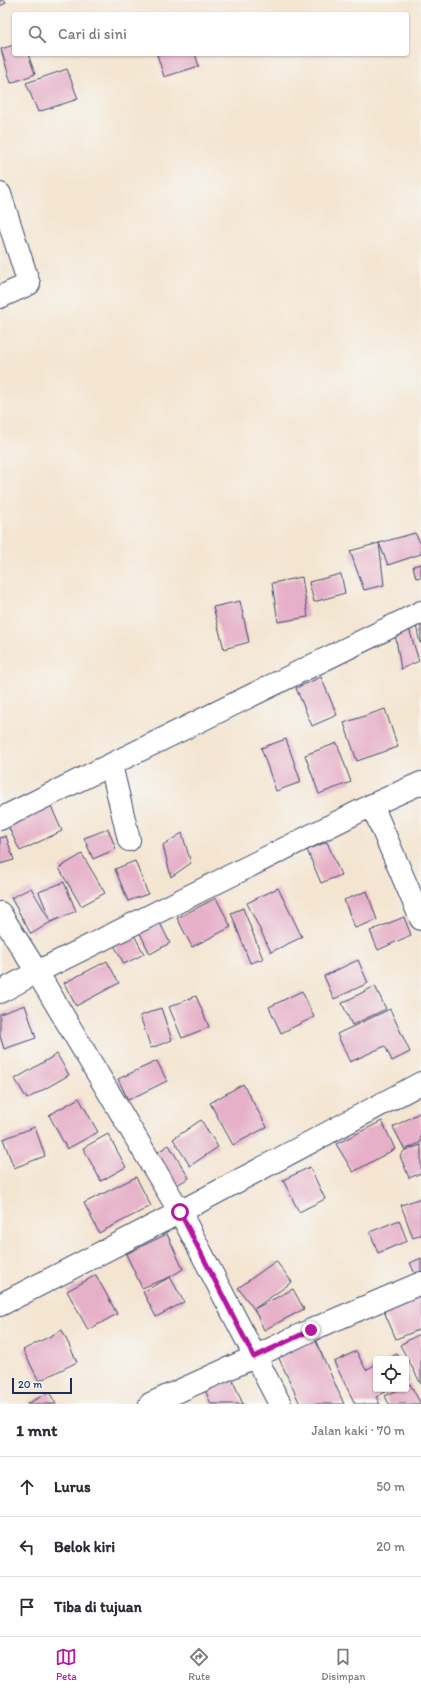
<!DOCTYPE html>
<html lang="id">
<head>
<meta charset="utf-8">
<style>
  :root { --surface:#fff; --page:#f7f7f7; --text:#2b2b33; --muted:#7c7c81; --line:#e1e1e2; --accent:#b5179e }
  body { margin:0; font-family:Itim,sans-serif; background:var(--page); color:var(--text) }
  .controls { position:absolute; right:12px; bottom:12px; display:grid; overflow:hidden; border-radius:4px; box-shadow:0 1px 3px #0004 }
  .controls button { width:36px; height:36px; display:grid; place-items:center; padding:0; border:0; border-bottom:1px solid var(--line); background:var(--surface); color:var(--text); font:20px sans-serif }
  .scale { position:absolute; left:12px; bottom:10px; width:60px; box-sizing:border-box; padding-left:4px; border:2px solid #1b2f5e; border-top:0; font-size:11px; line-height:14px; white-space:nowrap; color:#1b2f5e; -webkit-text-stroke:3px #f6f6f2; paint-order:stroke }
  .stop { position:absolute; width:12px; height:12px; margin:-9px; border:3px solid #b5179e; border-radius:50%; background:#fff }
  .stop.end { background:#b5179e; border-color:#fff; box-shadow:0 1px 4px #0008 }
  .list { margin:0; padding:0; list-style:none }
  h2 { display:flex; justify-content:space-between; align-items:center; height:52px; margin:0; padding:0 16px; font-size:17px }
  h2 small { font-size:13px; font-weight:400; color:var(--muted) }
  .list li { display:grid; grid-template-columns:26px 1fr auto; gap:12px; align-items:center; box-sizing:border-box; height:60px; padding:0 16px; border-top:1px solid var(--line) }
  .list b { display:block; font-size:15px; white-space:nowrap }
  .list em { font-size:13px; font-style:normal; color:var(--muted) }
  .icon { flex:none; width:22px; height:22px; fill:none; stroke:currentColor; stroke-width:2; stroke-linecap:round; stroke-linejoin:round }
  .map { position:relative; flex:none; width:421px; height:1404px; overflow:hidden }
  .search { position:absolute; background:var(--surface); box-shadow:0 1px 3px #0004; left:12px; right:12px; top:12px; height:44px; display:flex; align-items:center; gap:10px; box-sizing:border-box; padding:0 14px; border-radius:4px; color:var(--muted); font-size:15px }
  .sheet { height:232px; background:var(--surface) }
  nav { display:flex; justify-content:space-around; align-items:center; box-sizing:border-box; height:56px; border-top:1px solid var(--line); background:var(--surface); font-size:11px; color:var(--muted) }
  nav a { display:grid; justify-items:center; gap:2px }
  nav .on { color:var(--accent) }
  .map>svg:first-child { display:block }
  .building { fill:#e6b0c8 }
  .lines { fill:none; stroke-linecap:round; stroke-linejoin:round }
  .minor-casing { stroke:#3c4a6f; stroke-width:24 }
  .minor { stroke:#fff; stroke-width:22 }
  .route { stroke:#b5179e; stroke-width:5 }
</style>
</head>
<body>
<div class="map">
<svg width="421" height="1404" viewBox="0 0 421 1404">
  <rect width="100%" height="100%" fill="#f6f6f2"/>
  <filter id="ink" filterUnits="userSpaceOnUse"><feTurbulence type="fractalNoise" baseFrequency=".025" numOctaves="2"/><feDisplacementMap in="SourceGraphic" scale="8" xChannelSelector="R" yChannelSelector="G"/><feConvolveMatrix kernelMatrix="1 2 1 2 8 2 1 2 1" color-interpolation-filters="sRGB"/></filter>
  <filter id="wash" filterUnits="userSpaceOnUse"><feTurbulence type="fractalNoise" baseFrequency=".012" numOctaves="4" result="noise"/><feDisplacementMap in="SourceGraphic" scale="16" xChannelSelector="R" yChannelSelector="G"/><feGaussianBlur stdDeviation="0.9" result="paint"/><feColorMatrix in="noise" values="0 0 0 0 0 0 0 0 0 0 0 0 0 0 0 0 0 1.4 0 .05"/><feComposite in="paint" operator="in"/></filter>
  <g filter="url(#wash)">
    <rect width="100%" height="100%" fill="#f4e5d1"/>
    <g id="blocks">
      <g class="building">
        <path d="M 0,0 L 4,0 L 6,3 L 0,6 Z"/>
        <path d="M 14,45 L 14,54 L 28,54 L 35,74 L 11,83 L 1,49 Z"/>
        <path d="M 157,54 L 195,54 L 199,66 L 164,77 Z"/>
        <path d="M 67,69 L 78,99 L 38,112 L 26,83 Z"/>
        <path d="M 415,533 L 421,544 L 421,554 L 388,565 L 379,543 Z"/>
        <path d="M 379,543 L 384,585 L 364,590 L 350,551 Z"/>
        <path d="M 421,564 L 421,577 L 416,578 L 413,566 Z"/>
        <path d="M 341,574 L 345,593 L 314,602 L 309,582 Z"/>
        <path d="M 302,577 L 308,617 L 278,622 L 272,583 Z"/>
        <path d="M 240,601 L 249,642 L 224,649 L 213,607 Z"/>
        <path d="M 406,619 L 419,661 L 401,669 L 395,634 Z"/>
        <path d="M 421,620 L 421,643 L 420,643 L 415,621 Z"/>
        <path d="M 321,677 L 337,715 L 312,726 L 296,688 Z"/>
        <path d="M 385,709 L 398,747 L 357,761 L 344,723 Z"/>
        <path d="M 286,739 L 301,782 L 276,791 L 261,748 Z"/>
        <path d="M 337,743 L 351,782 L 319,794 L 305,755 Z"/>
        <path d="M 51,806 L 62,831 L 20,851 L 8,826 Z"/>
        <path d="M 108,829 L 116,849 L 93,859 L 84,838 Z"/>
        <path d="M 182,833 L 191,863 L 171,877 L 163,845 Z"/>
        <path d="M 6,836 L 14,860 L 0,864 L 0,838 Z"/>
        <path d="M 327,842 L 341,875 L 321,883 L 307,850 Z"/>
        <path d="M 82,854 L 105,893 L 81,906 L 59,868 Z"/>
        <path d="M 135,861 L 148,894 L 128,901 L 115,869 Z"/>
        <path d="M 64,882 L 76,911 L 51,922 L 39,892 Z"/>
        <path d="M 31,888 L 51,922 L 31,934 L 11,898 Z"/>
        <path d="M 278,888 L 302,937 L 271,952 L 247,903 Z"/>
        <path d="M 367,891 L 377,920 L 355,928 L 344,900 Z"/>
        <path d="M 216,898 L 231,927 L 192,947 L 177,918 Z"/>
        <path d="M 243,908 L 263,959 L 250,963 L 231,913 Z"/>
        <path d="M 404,917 L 411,935 L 378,950 L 370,931 Z"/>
        <path d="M 160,923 L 170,943 L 150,954 L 140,933 Z"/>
        <path d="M 134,935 L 144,954 L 124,964 L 114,945 Z"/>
        <path d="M 358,960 L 368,983 L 334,999 L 324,976 Z"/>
        <path d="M 107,961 L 119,983 L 76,1006 L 64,983 Z"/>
        <path d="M 375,986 L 386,1009 L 352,1025 L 342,1003 Z"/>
        <path d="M 302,991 L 314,1017 L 281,1033 L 269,1007 Z"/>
        <path d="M 196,996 L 209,1027 L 182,1038 L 169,1007 Z"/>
        <path d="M 25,1005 L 36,1038 L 4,1049 L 0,1036 L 0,1014 Z"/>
        <path d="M 161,1008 L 172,1040 L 151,1048 L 140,1016 Z"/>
        <path d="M 390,1009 L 410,1052 L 392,1061 L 385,1046 L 350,1062 L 337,1034 Z"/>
        <path d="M 57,1054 L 69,1075 L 27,1099 L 15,1079 Z"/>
        <path d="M 157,1061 L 167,1081 L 128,1100 L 118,1079 Z"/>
        <path d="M 243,1084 L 267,1127 L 233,1145 L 210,1103 Z"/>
        <path d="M 79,1098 L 98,1132 L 67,1149 L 49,1115 Z"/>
        <path d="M 421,1112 L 421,1142 L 405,1150 L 421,1145 L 421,1173 L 409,1178 L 400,1156 L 405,1150 L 393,1127 Z"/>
        <path d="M 201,1120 L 218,1147 L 190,1166 L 173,1139 Z"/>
        <path d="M 382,1121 L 395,1149 L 353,1172 L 336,1144 Z"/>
        <path d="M 35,1127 L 45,1156 L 14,1168 L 3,1139 Z"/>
        <path d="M 108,1134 L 126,1167 L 101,1181 L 83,1148 Z"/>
        <path d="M 169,1145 L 189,1178 L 175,1186 L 156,1153 Z"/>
        <path d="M 310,1167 L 325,1199 L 299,1212 L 283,1180 Z"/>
        <path d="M 136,1177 L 151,1206 L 99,1233 L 84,1203 Z"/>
        <path d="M 421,1198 L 421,1235 L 413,1238 L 401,1205 Z"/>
        <path d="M 399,1220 L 407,1241 L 378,1253 L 370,1232 Z"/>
        <path d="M 167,1234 L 183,1269 L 170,1277 L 142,1288 L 126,1254 Z"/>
        <path d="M 421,1258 L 421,1275 L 417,1278 L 410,1263 Z"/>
        <path d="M 276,1261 L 292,1282 L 254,1309 L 238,1288 Z"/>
        <path d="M 96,1275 L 117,1314 L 88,1330 L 67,1291 Z"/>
        <path d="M 170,1277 L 184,1302 L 156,1317 L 143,1292 Z"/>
        <path d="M 293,1289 L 304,1309 L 264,1330 L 254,1309 Z"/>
        <path d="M 418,1294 L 421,1300 L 421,1329 L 396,1339 L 383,1309 Z"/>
        <path d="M 62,1330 L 77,1362 L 39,1381 L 23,1350 Z"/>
        <path d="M 421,1333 L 421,1384 L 400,1345 Z"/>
        <path d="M 314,1337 L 344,1404 L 300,1404 L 277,1354 Z"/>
        <path d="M 356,1351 L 366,1370 L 376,1364 L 376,1389 L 391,1389 L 376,1397 L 380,1404 L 355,1404 L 334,1362 Z"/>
        <path d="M 397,1354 L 399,1359 L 387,1359 Z"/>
        <path d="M 406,1372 L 410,1380 L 406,1381 Z"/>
        <path d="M 232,1379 L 243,1404 L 211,1404 L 205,1390 Z"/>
        <path d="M 410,1384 L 421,1404 L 389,1404 L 385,1396 L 400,1389 L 406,1389 L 406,1386 Z"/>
        <path d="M 49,1392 L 56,1404 L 27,1404 Z"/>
      </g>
    </g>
  </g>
  <g filter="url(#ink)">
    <use href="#blocks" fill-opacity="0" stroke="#3c4a6f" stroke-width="1"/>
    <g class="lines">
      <defs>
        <g id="minor">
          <path d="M 0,194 L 29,284 L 0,297"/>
          <path d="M 111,765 L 129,840"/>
          <path d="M 372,805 L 421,919"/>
          <path d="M 0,819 L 421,612"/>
          <path d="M 0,913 L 37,972 L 180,1212 L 280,1404"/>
          <path d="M 0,992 L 37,972 L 372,805 L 421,783"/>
          <path d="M 0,1305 L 180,1212 L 421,1083"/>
          <path d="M 150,1404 L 254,1357 L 311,1330 L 421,1283"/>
        </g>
      </defs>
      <use href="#minor" class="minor-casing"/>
      <use href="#minor" class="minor"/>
    </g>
  </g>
  <g class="lines" filter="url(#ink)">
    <path class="route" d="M 180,1212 L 254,1357 L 311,1330"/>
  </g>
</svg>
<div class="controls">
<button><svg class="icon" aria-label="locate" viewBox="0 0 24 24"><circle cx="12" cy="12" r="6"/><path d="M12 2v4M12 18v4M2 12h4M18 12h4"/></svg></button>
</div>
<div class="scale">20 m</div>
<div class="stop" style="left:180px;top:1212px"></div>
<div class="stop end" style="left:311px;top:1330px"></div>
<div class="search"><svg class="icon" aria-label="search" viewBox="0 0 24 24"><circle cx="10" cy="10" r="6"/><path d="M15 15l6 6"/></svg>Cari di sini</div>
</div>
<section class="sheet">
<h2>1 mnt<small>Jalan kaki · 70 m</small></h2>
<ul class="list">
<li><svg class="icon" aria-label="ahead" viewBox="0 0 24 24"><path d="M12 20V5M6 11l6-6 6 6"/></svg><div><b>Lurus</b></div><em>50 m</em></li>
<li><svg class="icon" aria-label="left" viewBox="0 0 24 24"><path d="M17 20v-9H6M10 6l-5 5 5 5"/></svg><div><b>Belok kiri</b></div><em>20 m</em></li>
<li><svg class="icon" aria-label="arrive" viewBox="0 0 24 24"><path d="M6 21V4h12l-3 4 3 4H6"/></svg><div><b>Tiba di tujuan</b></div></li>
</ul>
</section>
<nav>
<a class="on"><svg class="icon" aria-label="map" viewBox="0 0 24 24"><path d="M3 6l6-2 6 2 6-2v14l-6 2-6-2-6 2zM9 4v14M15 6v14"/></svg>Peta</a>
<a><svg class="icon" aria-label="directions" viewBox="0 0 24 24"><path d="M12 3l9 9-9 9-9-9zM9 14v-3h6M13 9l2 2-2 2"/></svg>Rute</a>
<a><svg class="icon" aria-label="saved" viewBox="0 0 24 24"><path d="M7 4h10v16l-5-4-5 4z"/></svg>Disimpan</a>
</nav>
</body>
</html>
